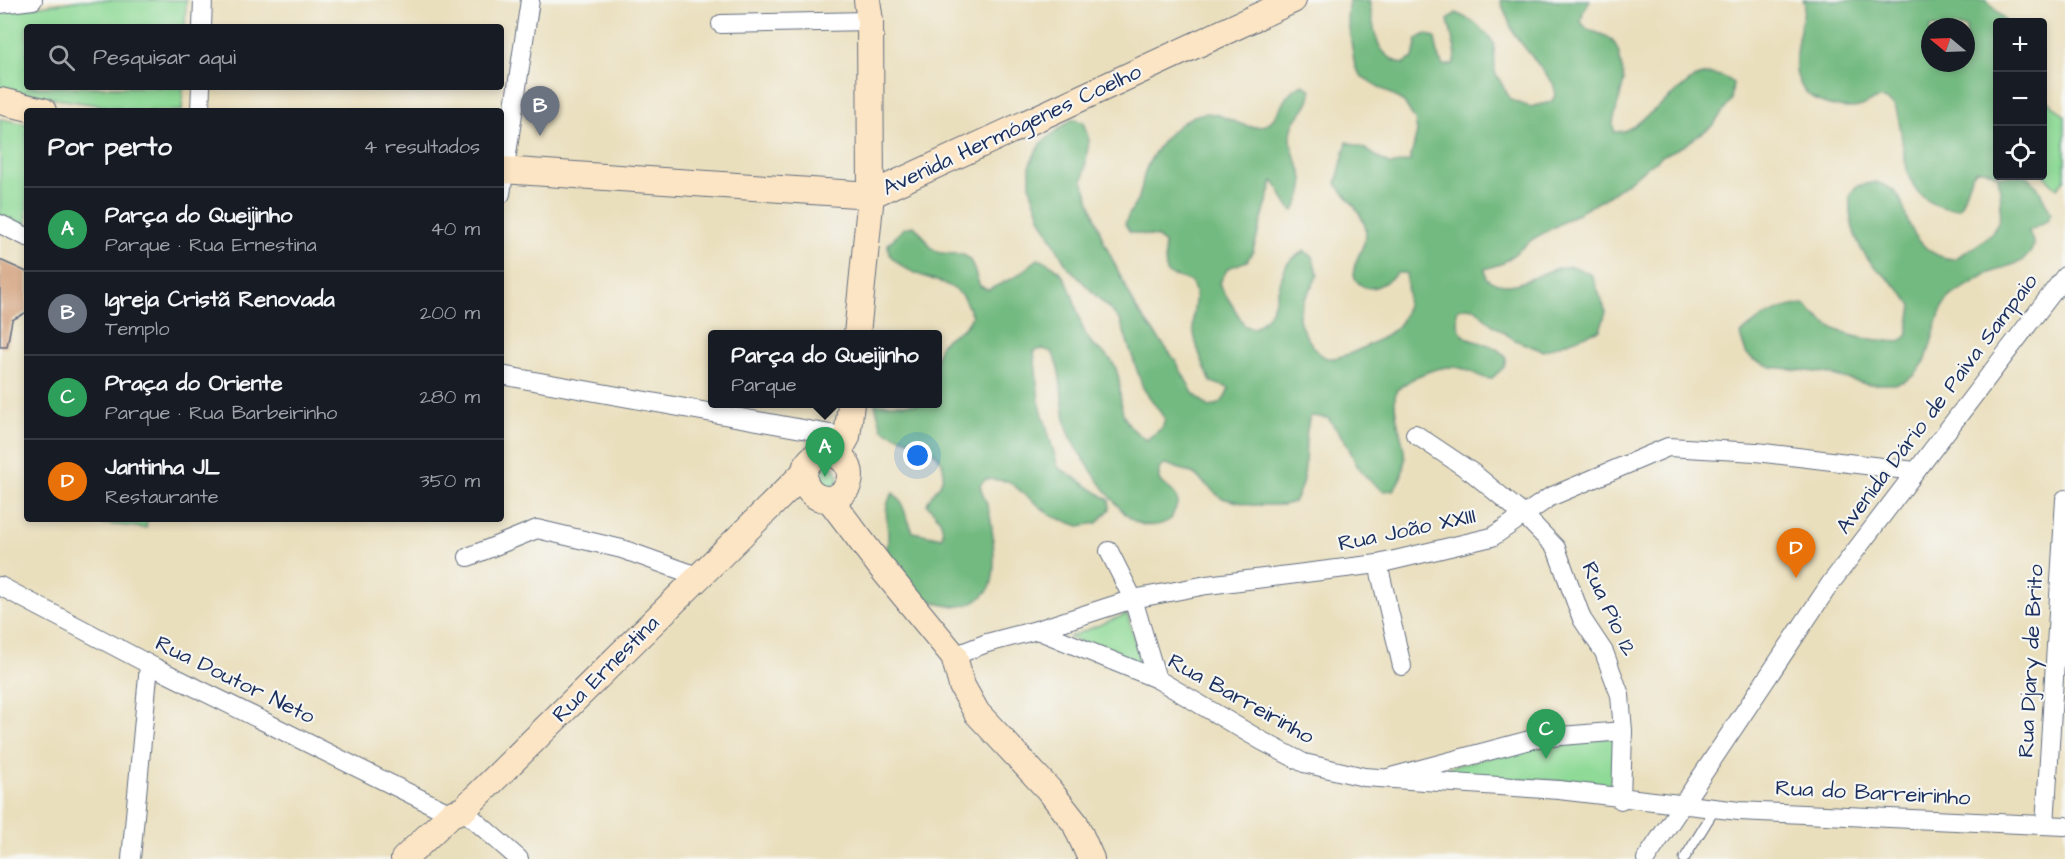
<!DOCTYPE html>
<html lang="pt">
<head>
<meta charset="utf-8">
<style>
  :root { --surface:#171b24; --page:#242831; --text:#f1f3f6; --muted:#9ea1a6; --line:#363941; --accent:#2563eb }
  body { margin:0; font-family:"Architects Daughter",sans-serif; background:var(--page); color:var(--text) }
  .controls { position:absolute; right:18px; top:18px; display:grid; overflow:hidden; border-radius:6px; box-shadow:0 3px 9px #0003 }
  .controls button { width:54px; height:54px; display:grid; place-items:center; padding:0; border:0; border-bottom:2px solid var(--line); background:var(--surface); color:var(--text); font:30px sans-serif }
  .compass { position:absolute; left:1921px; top:18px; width:54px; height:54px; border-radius:50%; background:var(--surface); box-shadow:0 3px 9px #0003; rotate:289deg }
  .you { position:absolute; left:918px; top:456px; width:21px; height:21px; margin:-15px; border:4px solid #fff; border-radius:50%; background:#1a73e8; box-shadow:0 0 0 9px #1a73e833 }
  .badge { display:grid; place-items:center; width:39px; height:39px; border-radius:50%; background:var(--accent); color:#fff; font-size:20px; font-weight:700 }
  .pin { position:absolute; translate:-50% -50px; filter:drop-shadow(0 2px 3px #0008) }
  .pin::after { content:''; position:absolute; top:32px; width:21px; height:18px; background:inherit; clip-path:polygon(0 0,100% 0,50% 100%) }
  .popup { position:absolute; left:708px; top:330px; width:234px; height:78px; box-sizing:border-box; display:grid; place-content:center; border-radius:6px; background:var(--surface); filter:drop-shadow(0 2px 4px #0005); font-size:20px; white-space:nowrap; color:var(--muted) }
  .popup b { font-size:22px; color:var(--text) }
  .popup::after { content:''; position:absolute; left:50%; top:100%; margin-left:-12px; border:12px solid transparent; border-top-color:var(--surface) }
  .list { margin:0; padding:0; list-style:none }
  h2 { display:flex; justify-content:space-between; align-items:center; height:78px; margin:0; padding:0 24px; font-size:26px }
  h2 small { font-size:20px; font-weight:400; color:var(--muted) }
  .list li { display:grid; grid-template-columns:39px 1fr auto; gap:18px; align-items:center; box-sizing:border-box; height:84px; padding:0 24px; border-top:2px solid var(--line) }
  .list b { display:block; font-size:22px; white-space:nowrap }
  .list p { margin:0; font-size:20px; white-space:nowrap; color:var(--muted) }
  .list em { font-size:20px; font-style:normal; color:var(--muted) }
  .icon { flex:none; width:33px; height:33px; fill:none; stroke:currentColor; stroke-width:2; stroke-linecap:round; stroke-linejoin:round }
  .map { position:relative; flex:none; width:2065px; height:859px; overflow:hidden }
  .search { position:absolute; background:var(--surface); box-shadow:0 3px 9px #0003; left:24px; top:24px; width:480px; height:66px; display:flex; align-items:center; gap:15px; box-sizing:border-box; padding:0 21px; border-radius:6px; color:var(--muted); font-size:22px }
  .panel { position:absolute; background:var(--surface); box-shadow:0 3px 9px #0003; left:24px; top:108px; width:480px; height:414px; border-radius:6px }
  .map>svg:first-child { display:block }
  .green { fill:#8fda97; stroke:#55847a; stroke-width:1.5 }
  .forest { fill:#73ba80; stroke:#47746f; stroke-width:1.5; fill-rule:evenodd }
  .building { fill:#d09a72 }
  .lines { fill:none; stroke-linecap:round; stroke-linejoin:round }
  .lane-casing { stroke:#636d7f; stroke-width:11 }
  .street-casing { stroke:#636d7f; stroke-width:20 }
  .secondary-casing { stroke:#636d7f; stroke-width:28 }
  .lane { stroke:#fff; stroke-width:9 }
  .street { stroke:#fff; stroke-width:18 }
  .secondary { stroke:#fce5c4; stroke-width:26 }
  .labels { text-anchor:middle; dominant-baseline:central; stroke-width:4.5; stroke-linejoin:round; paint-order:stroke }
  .street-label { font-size:22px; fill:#1b2f5e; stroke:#f6f6f2 }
</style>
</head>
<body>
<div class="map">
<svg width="2065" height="859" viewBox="0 0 2065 859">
  <rect width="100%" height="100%" fill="#f6f6f2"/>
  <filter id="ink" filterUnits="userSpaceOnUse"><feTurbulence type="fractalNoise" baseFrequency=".0167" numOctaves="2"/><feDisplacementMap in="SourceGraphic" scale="12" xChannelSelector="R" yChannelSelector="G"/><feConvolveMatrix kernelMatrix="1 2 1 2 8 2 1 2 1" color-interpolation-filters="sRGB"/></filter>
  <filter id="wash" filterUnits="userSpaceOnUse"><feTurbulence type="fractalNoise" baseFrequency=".008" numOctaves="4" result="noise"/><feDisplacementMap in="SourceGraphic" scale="24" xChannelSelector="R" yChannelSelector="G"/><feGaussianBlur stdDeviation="1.35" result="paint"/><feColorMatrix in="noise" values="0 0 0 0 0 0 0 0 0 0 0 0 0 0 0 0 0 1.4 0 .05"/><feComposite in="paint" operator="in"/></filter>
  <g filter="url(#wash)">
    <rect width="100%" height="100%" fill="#eadfbd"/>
    <g class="green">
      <path d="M 82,0 L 186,0 L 185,27 L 27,27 L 27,87 L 183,87 L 182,111 L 137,111 L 0,90 L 0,12 Z"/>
      <path d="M 2046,99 L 2065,116 L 2065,179 L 2057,188 L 2043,175 L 2042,103 Z"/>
      <path d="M 0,119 L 27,124 L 27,226 L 0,215 Z"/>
      <circle cx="825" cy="477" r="13"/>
      <path d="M 60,519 L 147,519 L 146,528 Z"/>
      <path d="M 1127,614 L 1143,669 L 1069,637 Z"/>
      <path d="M 1619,736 L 1614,787 L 1565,781 L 1408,777 L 1532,747 Z"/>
    </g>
    <g class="forest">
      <path d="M 1349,0 L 1369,0 C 1375,28 1372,55 1403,64 L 1413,58 L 1417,39 L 1426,34 L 1435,38 L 1439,59 L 1444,66 L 1453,64 L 1456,54 L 1448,20 L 1456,13 L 1474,22 L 1488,35 L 1494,44 L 1495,72 L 1511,100 L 1530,107 L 1551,102 L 1556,94 L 1553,83 L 1514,34 L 1500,0 L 1590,0 L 1583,12 L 1581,22 L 1587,29 L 1608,37 L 1615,44 L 1619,53 L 1624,81 L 1613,122 L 1614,132 L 1624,131 L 1634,126 L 1694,78 C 1707,72 1721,74 1733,83 L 1731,101 L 1713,125 L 1685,145 L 1662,156 L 1610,195 L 1533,239 L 1503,263 L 1485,269 L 1486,278 C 1515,300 1547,262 1574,267 C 1580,268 1586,273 1592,275 L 1606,312 L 1600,330 L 1543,351 L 1515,340 L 1490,323 L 1475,308 L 1465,307 L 1457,310 C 1456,355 1486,331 1506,358 L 1504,367 L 1491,379 C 1479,378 1474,372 1464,369 C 1443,362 1412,376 1396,391 C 1389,428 1421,455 1393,490 L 1383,491 L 1368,479 L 1356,464 L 1347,444 L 1328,418 L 1310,416 C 1300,448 1313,469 1294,502 L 1283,505 L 1252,505 L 1221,498 L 1194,474 L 1166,464 L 1159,469 L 1159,480 L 1174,493 L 1178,502 L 1171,519 C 1161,526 1148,528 1136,522 C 1119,514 1077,452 1069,433 C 1059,408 1065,376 1052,352 L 1043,349 L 1034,351 L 1039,401 L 1058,467 L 1109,500 L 1110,509 L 1097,523 L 1079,526 L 1052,516 L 1008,481 L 986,479 L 980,485 C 981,492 983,495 986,502 C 993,519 997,568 991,585 C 989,591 984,595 979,599 C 947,621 904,588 884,562 C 886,554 888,545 888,537 C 888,520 882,508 893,493 L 900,500 L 913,532 L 942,538 C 945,522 938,516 927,505 C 929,494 937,492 941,482 C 956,445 900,441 882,429 L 875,404 L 938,404 C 938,387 931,353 944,341 C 955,331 967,331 972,316 C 969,309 966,301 961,295 C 946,277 911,281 889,254 L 888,244 L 904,228 L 913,226 C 924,232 925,243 934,250 C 944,258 960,248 969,259 C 974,266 976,278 980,286 L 988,290 L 1015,277 L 1038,259 C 1079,270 1072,319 1090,341 C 1095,349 1105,352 1111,360 C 1131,389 1105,413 1146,440 L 1162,428 L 1165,419 L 1143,388 L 1120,320 L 1067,266 L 1041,219 L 1030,187 L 1030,164 L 1040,144 L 1072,119 L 1083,122 L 1089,140 L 1083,181 L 1103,240 L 1137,310 L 1175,360 L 1193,393 L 1209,407 C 1221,405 1225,400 1229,388 L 1211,382 C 1203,363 1192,340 1193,319 C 1193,309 1199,292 1191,283 C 1186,277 1175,279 1166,272 L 1164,244 L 1157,237 L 1130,232 L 1125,224 C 1128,214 1133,208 1138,199 C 1142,191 1142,181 1145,172 C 1153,148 1185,108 1214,114 C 1229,117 1252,134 1267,124 C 1283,115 1280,93 1303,84 L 1311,90 C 1312,108 1291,117 1291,135 C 1290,167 1317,171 1294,211 C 1281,203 1283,190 1273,181 L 1253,251 L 1247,261 L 1228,268 L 1219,284 L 1245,326 L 1254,328 C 1277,316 1276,288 1286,266 C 1289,260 1298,255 1304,251 L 1312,256 L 1318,274 C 1313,288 1299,303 1299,317 C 1299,327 1316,355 1327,358 C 1342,361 1391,336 1400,323 C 1410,308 1408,290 1406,273 L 1397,273 C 1392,278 1389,281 1382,284 C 1375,288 1368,290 1361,285 C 1340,269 1372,247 1365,226 C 1360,210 1346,196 1336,184 L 1347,142 L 1365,149 L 1390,165 L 1410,161 L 1417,132 L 1415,120 L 1404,102 L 1361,76 L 1355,67 L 1347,15 Z"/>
      <path d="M 1803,0 L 1987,0 L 2006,22 L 1998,22 L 1998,176 L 2027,176 L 2038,188 L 2051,213 L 2047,221 L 2029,231 L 2034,245 L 2030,253 L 2022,261 L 1985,275 L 1949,297 L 1940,313 L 1926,360 L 1914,376 L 1905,381 L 1895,384 L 1866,384 L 1825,373 L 1772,367 L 1754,360 L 1746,353 L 1740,335 C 1756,319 1783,304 1805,305 C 1836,338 1856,338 1899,342 L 1907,336 L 1912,306 C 1901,288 1888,279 1873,265 C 1855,246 1848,219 1850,194 L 1857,186 L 1876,182 C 1883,185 1892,188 1896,193 C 1903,200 1904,210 1907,219 C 1915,240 1930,258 1954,259 C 1998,234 2006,227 1998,176 C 1966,154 1970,192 1959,208 C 1948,210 1942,207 1932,203 C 1897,186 1907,137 1895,106 C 1879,94 1878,99 1862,106 C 1852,110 1836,107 1826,104 C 1778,89 1800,39 1805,4 ZM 1930,27 L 1966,27 L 1966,63 L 1930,63 Z"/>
    </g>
    <g id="blocks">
      <path class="building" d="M 0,260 L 27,272 L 27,312 L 12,320 L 7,347 L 0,347 Z"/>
    </g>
  </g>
  <g filter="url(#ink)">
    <use href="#blocks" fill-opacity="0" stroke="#636d7f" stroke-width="1.5"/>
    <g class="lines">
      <defs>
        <path id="lane" d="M 1684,859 L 1715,809"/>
        <g id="street">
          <path d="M 0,4 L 33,0"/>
          <path d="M 721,24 L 870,21"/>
          <path d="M 202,27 L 203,0"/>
          <path d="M 200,111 L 201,87"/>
          <path d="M 501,194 L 530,0"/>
          <path d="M 0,224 L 27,237"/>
          <path d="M 501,375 L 847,437"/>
          <path d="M 1415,434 L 1473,473 L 1525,516 L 1556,548 L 1582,619 L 1604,652 L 1620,695 L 1623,731 L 1621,800"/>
          <path d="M 1109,551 L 1133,599 L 1157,679"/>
          <path d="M 468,557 L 537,529 L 622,549 L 700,577"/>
          <path d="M 1378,564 L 1402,666"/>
          <path d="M 0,586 L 154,667 L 451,814"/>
          <path d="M 1037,630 L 1157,679 L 1262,741 L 1304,763 L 1364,777 L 1559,790 L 1739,811 L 2065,826"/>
          <path d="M 954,656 L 987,643 L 1037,630 L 1133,599 L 1207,585 L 1378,564 L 1492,537 L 1550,497 L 1668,447 L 1756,452 L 1915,471"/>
          <path d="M 1391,777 L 1537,738 L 1623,731"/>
          <path d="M 463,810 L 519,859"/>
          <path d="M 2045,825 L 2065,499"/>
          <path d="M 131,859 L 149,665"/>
          <path d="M 1646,859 L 1830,584 L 2065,276"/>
        </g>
        <g id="secondary">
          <path d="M 0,101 L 43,111"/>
          <path d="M 501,170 L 871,195 L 1293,0"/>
          <path d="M 857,334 L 871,195 L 870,21 L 867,0"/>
          <circle cx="827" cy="476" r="23"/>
          <path d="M 837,455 L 847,437 L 851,404"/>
          <path d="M 830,500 L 881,567 L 954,656 L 962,686 L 977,713 L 1049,790 L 1075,823 L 1091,859"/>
          <path d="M 404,859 L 451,814 L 463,810 L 804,473"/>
        </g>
      </defs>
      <use href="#lane" class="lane-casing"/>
      <use href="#street" class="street-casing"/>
      <use href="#secondary" class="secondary-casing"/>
      <use href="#lane" class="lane"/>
      <use href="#street" class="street"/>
      <use href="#secondary" class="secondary"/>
    </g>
  </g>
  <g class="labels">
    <g class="street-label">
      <text transform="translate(1012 130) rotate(-25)">Avenida Hermógenes Coelho</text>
      <text transform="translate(1937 404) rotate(-53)">Avenida Dário de Paiva Sampaio</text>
      <text transform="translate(1407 530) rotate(-12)">Rua João XXIII</text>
      <text transform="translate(1609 609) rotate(65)">Rua Pio 12</text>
      <text transform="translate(2031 661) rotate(-87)">Rua Djary de Brito</text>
      <text transform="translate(606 669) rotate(-45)">Rua Ernestina</text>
      <text transform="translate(235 680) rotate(26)">Rua Doutor Neto</text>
      <text transform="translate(1241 699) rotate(29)">Rua Barreirinho</text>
      <text transform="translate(1873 793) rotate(3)">Rua do Barreirinho</text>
    </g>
  </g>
</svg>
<div class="controls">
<button>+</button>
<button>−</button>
<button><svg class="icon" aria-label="locate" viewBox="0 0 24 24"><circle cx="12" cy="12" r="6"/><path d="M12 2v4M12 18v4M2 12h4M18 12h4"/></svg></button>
</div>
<svg class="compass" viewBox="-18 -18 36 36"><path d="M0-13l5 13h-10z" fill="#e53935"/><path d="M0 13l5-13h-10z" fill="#9ea1a6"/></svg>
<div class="you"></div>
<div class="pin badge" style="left:825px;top:477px;background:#2e9e5b">A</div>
<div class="popup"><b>Parça do Queijinho</b>Parque</div>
<div class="pin badge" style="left:540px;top:136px;background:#6b7280">B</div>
<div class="pin badge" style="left:1546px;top:759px;background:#2e9e5b">C</div>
<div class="pin badge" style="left:1796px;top:578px;background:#e8710a">D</div>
<div class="search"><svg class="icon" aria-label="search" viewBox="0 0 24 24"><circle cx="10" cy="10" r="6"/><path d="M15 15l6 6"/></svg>Pesquisar aqui</div>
<section class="panel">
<h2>Por perto<small>4 resultados</small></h2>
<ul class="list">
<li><span class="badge" style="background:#2e9e5b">A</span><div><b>Parça do Queijinho</b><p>Parque · Rua Ernestina</p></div><em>40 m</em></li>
<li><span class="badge" style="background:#6b7280">B</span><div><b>Igreja Cristã Renovada</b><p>Templo</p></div><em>200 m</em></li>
<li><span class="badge" style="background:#2e9e5b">C</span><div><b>Praça do Oriente</b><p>Parque · Rua Barbeirinho</p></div><em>280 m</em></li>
<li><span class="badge" style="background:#e8710a">D</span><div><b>Jantinha JL</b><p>Restaurante</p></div><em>350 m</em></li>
</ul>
</section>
</div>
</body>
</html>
